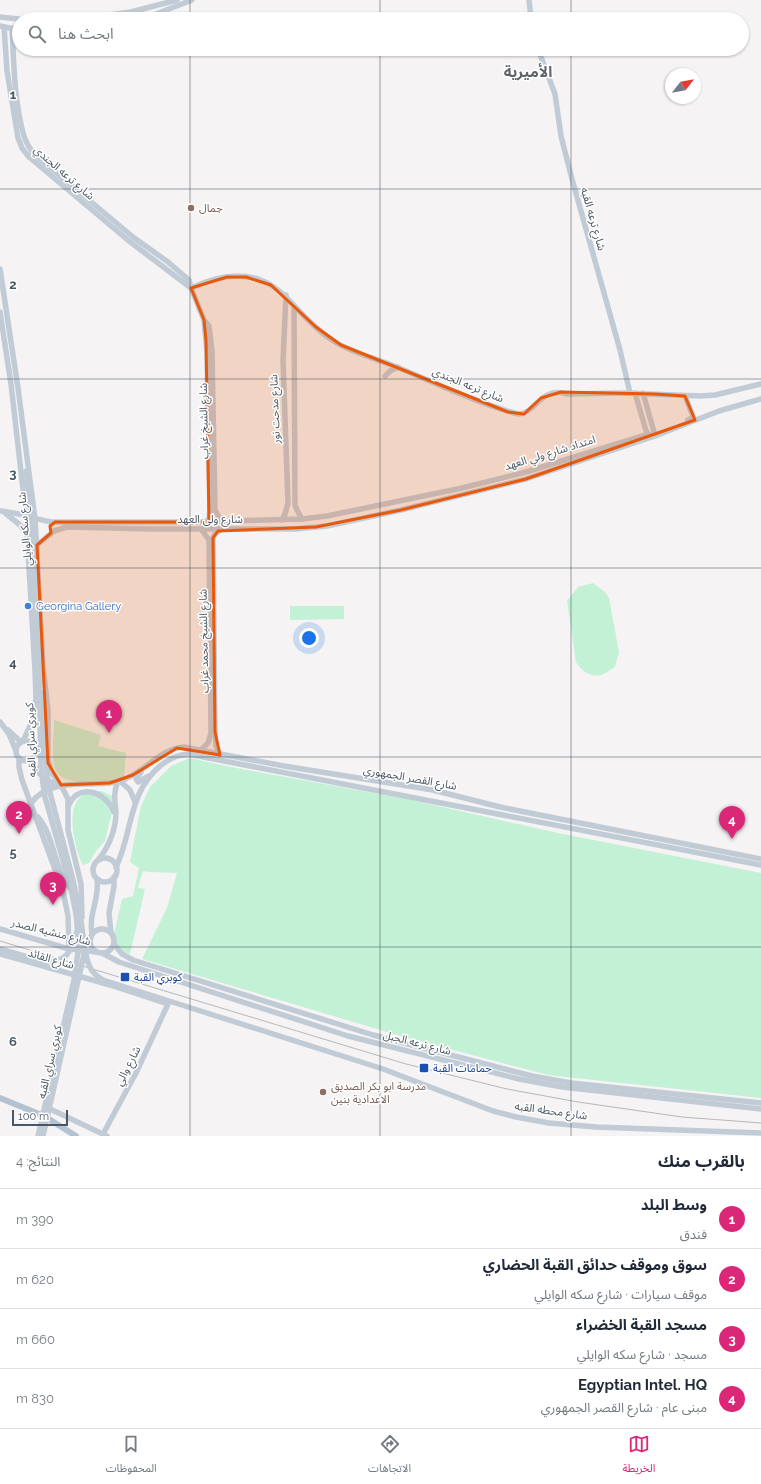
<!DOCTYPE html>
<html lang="ar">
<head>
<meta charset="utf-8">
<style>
  :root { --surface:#fff; --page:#f6f6f7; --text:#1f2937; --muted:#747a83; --line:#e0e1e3; --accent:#db2777 }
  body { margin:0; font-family:Raleway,"Noto Sans Arabic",sans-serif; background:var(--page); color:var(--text); direction:rtl }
  .compass { position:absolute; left:665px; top:68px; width:36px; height:36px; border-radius:50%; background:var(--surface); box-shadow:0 1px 3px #0004; rotate:59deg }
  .scale { position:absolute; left:12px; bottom:10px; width:56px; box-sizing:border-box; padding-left:4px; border:2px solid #4a5661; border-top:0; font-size:11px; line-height:14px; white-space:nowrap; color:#4a5661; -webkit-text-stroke:3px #fff; paint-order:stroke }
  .you { position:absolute; left:309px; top:638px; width:14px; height:14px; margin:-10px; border:3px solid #fff; border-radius:50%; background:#1a73e8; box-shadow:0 0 0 6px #1a73e833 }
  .badge { display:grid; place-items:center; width:26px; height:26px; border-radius:50%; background:var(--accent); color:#fff; font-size:13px; font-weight:700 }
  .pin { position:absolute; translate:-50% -33px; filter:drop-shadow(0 1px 2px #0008) }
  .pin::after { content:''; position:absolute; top:21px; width:14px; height:12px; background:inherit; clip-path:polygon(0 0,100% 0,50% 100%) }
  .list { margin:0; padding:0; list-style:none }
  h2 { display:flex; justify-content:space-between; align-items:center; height:52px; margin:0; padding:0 16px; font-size:17px }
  h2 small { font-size:13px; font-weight:400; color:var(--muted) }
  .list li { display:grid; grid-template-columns:26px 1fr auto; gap:12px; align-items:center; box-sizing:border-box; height:60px; padding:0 16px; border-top:1px solid var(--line) }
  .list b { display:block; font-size:15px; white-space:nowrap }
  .list p { margin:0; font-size:13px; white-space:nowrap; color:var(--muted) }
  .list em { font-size:13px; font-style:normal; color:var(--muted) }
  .icon { flex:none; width:22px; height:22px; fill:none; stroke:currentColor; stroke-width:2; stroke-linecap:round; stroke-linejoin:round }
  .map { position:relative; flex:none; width:761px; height:1136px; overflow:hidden; direction:ltr }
  .search { position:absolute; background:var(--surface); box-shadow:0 1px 3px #0004; left:12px; right:12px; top:12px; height:44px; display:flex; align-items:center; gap:10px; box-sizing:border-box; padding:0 14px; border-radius:22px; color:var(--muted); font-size:15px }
  .sheet { height:292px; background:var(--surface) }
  nav { display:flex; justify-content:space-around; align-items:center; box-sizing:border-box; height:56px; border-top:1px solid var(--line); background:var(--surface); font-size:11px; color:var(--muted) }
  nav a { display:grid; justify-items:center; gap:2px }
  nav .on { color:var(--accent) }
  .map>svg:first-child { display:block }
  .green { fill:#c3f1d5 }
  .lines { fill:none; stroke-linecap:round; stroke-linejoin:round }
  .secondary { stroke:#c1cbd6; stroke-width:5.5 }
  .primary { stroke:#b3c2d1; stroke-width:6 }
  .rail { stroke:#b5b8bd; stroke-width:1 }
  .secondary-bridge { stroke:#c1cbd6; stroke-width:5.5 }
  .marked { fill:#e8590c; fill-opacity:0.2; stroke:#e8590c; stroke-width:3; stroke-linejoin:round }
  .grid { fill:none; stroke:#4a5661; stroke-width:1; stroke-opacity:0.55 }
  .education-dot { fill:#8d6e63; stroke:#fff; stroke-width:1.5 }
  .shop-dot { fill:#3f7fe0; stroke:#fff; stroke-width:1.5 }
  .transit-dot { fill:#1a4fb4; stroke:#fff; stroke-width:1.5 }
  .labels { text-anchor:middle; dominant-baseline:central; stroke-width:3; stroke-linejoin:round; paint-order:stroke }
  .street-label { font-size:11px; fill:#4a5661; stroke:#fff }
  .education-label { font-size:11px; fill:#785e54; stroke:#fff; text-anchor:start }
  .shop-label { font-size:11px; fill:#366cbe; stroke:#fff; text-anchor:start }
  .transit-label { font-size:11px; fill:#164399; stroke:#fff; text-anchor:start }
  .district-label { font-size:15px; font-weight:bold; fill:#5f6368; stroke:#fff }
  .grid-label { font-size:13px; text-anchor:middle; font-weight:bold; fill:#4a5661; stroke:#fff; stroke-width:3; stroke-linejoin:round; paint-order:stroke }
</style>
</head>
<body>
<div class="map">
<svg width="761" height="1136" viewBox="0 0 761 1136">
  <rect width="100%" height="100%" fill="#f5f3f3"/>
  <g class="green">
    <path d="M 593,583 L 605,592 L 609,598 L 619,652 L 615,667 C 611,669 605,674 601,675 C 591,677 581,671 576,662 L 567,601 L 578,587 Z"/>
    <path d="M 290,606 L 344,606 L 344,619 L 290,620 Z"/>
    <path d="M 54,720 L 101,735 L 98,746 L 126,753 L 124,778 C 107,779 63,790 55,769 C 51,756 54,734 54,720 Z"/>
    <path d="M 190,758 L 231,767 L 407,799 L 558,833 L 761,873 L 761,1098 L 548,1075 L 397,1035 L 142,959 L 167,908 L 177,873 L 150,872 L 143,871 L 138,888 L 145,889 L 130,954 L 117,949 L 113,938 L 122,899 L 133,896 L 139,868 L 130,862 L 141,806 L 150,787 L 171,766 Z"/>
    <path d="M 95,791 L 102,791 L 112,796 L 114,804 L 105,841 L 96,851 L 89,863 L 83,865 C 75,849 64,807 83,795 C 87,793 91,792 95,791 Z"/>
  </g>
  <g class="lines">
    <g class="secondary">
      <path d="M 529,0 L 531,19"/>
      <path d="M 0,17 L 19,19"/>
      <path d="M 81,19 L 131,12 L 177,0"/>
      <path d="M 143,19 L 192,0"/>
      <path d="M 0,26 L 19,30"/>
      <path d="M 4,27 L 7,71 L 18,138 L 22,148 L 29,157 L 129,241 L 191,288"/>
      <path d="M 12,28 C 14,64 14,102 24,136 C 26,143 30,149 35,155 L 133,237 L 168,262 L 189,280 L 191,288 L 204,320 L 209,326 L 212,351 L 215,510 L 221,521"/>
      <path d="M 538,49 L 555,94 L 561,136 L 572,179 L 620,350 L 630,393"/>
      <path d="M 0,269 L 18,388 L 35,519 L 43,666 L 48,710 L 48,759 L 51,772 L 63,789 L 68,799 L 68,830 L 81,884 L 82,917"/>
      <path d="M 191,288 C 212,278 236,272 258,279 C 279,286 290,302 305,317 C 314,326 324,335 335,342 C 355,354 378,359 399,368 C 438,384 477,403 518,414 C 536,414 540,386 567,394 L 625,393 L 700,396 L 715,395 L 761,384"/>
      <path d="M 294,306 L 295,505 L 297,510 L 302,519"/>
      <path d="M 0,312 L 11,384 L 26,516 L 35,671 L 36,698 L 34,711 L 31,724 L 23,741"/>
      <path d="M 204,320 L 207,352 L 210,511 L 209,518 L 207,522"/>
      <path d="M 385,376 L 390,371 L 398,367"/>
      <path d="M 635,393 L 647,434"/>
      <path d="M 643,393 L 654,432"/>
      <path d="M 685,396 L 693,416 L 692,418 L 688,420"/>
      <path d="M 0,511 C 18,512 34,519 51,522 L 191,522 L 302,519 L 327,516 L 462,488 L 526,472 L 649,434"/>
      <path d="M 4,512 L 20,525 L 27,534"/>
      <path d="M 282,520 L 285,514 L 288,503 L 283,360 L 286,295"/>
      <path d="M 37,545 L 54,531 L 67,527 L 152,529 L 295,529 L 327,526 L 401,510 L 526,479 L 655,436 L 719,411 L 761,399"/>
      <path d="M 0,722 L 9,734 L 16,751"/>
      <path d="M 43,725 L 44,692"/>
      <path d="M 8,730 L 21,742"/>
      <circle cx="26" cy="751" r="10"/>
      <path d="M 201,750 L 208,743 L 211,733 L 209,540 L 201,529"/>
      <path d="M 220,755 L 216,746 L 215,732 L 213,538 L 215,534 L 222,529"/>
      <path d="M 19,758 L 19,767 L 22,780 L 63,891 L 68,916 L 69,949"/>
      <path d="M 31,759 C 36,773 45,781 59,785"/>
      <path d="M 141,772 L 136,779 L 138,782 L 149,776"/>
      <path d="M 120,781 L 130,790 L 135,802"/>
      <path d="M 31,803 C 52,775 90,789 120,781 C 144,774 158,749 184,747 L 284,766 L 433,790 L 500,807 L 761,859"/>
      <path d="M 68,807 C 78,781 106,792 114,812"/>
      <path d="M 38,817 C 55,837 53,867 70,888"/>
      <circle cx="105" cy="870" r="12"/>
      <path d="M 98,860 C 109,847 116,829 116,812 C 115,801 113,792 118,781"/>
      <path d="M 116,867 C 126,847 128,825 135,805 C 142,781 162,756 188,754 L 761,865"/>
      <circle cx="102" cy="941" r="12"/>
      <path d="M 0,929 L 69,949 L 97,952"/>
      <path d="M 111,933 L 109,913 L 114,886 L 114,877"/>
      <path d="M 92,934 C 88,914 100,899 97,879"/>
      <path d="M 114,944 L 122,954 L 133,960 L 373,1035 L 532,1076 L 571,1083 L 761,1103"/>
      <path d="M 0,949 L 45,962"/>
      <path d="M 102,953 L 119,962 L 348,1036 L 519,1079 L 562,1087 L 761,1109"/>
      <path d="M 0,954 L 110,985 L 168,1004 L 136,1073 L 103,1134"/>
      <path d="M 210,1014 L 383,1069 L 493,1111 L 516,1117 L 549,1123 L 596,1127 L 761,1133"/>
      <path d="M 48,1108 L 107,1136"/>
    </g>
    <path class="primary" d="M 0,1098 L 44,1116 L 76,1136"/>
    <path class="rail" d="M 0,941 L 406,1064 L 507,1089 L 578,1102 L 682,1117 L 761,1123"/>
    <g class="secondary-bridge">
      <path d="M 26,471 L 31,514 L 39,674 L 41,770 L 45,797 L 71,889 L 76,914 L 79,945 L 74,980 L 38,1136"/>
      <path d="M 86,954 C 88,966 92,974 103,980 L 210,1014"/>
      <path d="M 45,962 C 69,962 71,950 77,931"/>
      <path d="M 43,1136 L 85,950 L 80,914 L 73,880 L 48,785 L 43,725"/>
    </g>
  </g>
  <path class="marked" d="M 227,277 L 246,277 L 271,285 L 316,327 L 341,345 L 508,412 L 524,414 L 541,398 L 561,392 L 655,394 L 685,396 L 695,420 L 526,479 L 401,510 L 316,527 L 218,531 L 213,538 L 215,732 L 220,755 L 177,748 L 133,775 L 110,783 L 61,785 L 48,763 L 37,545 L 51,533 L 50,526 L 55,522 L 209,522 L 206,341 L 204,320 L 191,288 Z"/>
  <path class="grid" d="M 190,0 L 190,19M 380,0 L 380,19M 571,0 L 571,19M 190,49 L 190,1136M 380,49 L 380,1136M 571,49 L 571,1136M 0,189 L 761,189M 0,379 L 761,379M 0,568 L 761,568M 0,757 L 761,757M 0,947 L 761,947"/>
  <g class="education-dot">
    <circle cx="191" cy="208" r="4"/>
    <circle cx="323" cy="1092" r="4"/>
  </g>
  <circle class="shop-dot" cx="28" cy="606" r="4"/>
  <g class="transit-dot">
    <rect x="120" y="972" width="10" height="10" rx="2"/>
    <rect x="419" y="1063" width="10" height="10" rx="2"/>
  </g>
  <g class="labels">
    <g class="street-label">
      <text transform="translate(64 173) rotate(41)">شارع ترعه الجندي</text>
      <text transform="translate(593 219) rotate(74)">شارع ترعه القبه</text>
      <text transform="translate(468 385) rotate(22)">شارع ترعه الجندي</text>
      <text transform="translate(275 409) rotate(-92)">شارع مدحت نور</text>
      <text transform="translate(204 421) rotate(-91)">شارع الشيخ غراب</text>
      <text transform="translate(550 453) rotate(-17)">امتداد شارع ولي العهد</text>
      <text x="210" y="519">شارع ولى العهد</text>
      <text transform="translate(25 529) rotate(-95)">شارع سكه الوايلي</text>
      <text transform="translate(204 641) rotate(-91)">شارع الشيخ محمد غراب</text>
      <text transform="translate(31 740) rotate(-92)">كوبري سراي القبه</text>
      <text transform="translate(410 778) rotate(10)">شارع القصر الجمهوري</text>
      <text transform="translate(51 932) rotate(14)">شارع منشيه الصدر</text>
      <text transform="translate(51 959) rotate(16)">شارع القائد</text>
      <text transform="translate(417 1043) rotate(14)">شارع ترعه الجبل</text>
      <text transform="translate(50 1062) rotate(-77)">كوبري سراي القبه</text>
      <text transform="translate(128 1066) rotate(-63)">شارع والي</text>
      <text transform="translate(551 1111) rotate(8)">شارع محطه القبه</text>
    </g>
    <g class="education-label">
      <text x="199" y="208">جمال</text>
      <text x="331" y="1086">مدرسة ابو بكر الصديق<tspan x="331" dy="13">الاعدادية بنين</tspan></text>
    </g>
    <g class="shop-label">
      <text x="36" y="606">Georgina Gallery</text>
    </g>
    <g class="transit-label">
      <text x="134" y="977">كوبري القبة</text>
      <text x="433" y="1068">حمامات القبة</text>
    </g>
    <g class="district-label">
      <text x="528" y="72">الأميرية</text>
    </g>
  </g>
  <g class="grid-label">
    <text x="13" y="99">1</text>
    <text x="13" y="289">2</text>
    <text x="13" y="478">3</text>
    <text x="13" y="667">4</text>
    <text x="13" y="857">5</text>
    <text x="13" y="1046">6</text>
  </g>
</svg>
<svg class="compass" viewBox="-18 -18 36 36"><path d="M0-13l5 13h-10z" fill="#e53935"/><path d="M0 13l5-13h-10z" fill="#747a83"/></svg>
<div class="scale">100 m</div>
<div class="you"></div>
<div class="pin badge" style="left:109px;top:733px">1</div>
<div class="pin badge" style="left:19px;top:834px">2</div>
<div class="pin badge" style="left:53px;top:905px">3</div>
<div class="pin badge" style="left:732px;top:839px">4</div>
<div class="search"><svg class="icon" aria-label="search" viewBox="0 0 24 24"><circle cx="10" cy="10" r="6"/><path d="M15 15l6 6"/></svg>ابحث هنا</div>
</div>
<section class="sheet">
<h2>بالقرب منك<small>النتائج: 4</small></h2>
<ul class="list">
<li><span class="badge">1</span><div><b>وسط البلد</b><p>فندق</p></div><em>390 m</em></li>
<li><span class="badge">2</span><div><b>سوق وموقف حدائق القبة الحضاري</b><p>موقف سيارات · شارع سكه الوايلي</p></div><em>620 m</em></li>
<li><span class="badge">3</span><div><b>مسجد القبة الخضراء</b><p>مسجد · شارع سكه الوايلي</p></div><em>660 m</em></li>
<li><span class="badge">4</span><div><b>Egyptian Intel. HQ</b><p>مبنى عام · شارع القصر الجمهوري</p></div><em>830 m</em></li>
</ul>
</section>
<nav>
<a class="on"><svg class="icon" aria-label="map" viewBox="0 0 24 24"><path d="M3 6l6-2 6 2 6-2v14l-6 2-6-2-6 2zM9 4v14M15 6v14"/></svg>الخريطة</a>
<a><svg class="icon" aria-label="directions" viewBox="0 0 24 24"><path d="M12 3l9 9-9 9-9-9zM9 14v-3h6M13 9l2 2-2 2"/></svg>الاتجاهات</a>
<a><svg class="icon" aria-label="saved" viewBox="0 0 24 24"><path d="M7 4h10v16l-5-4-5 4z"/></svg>المحفوظات</a>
</nav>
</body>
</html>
